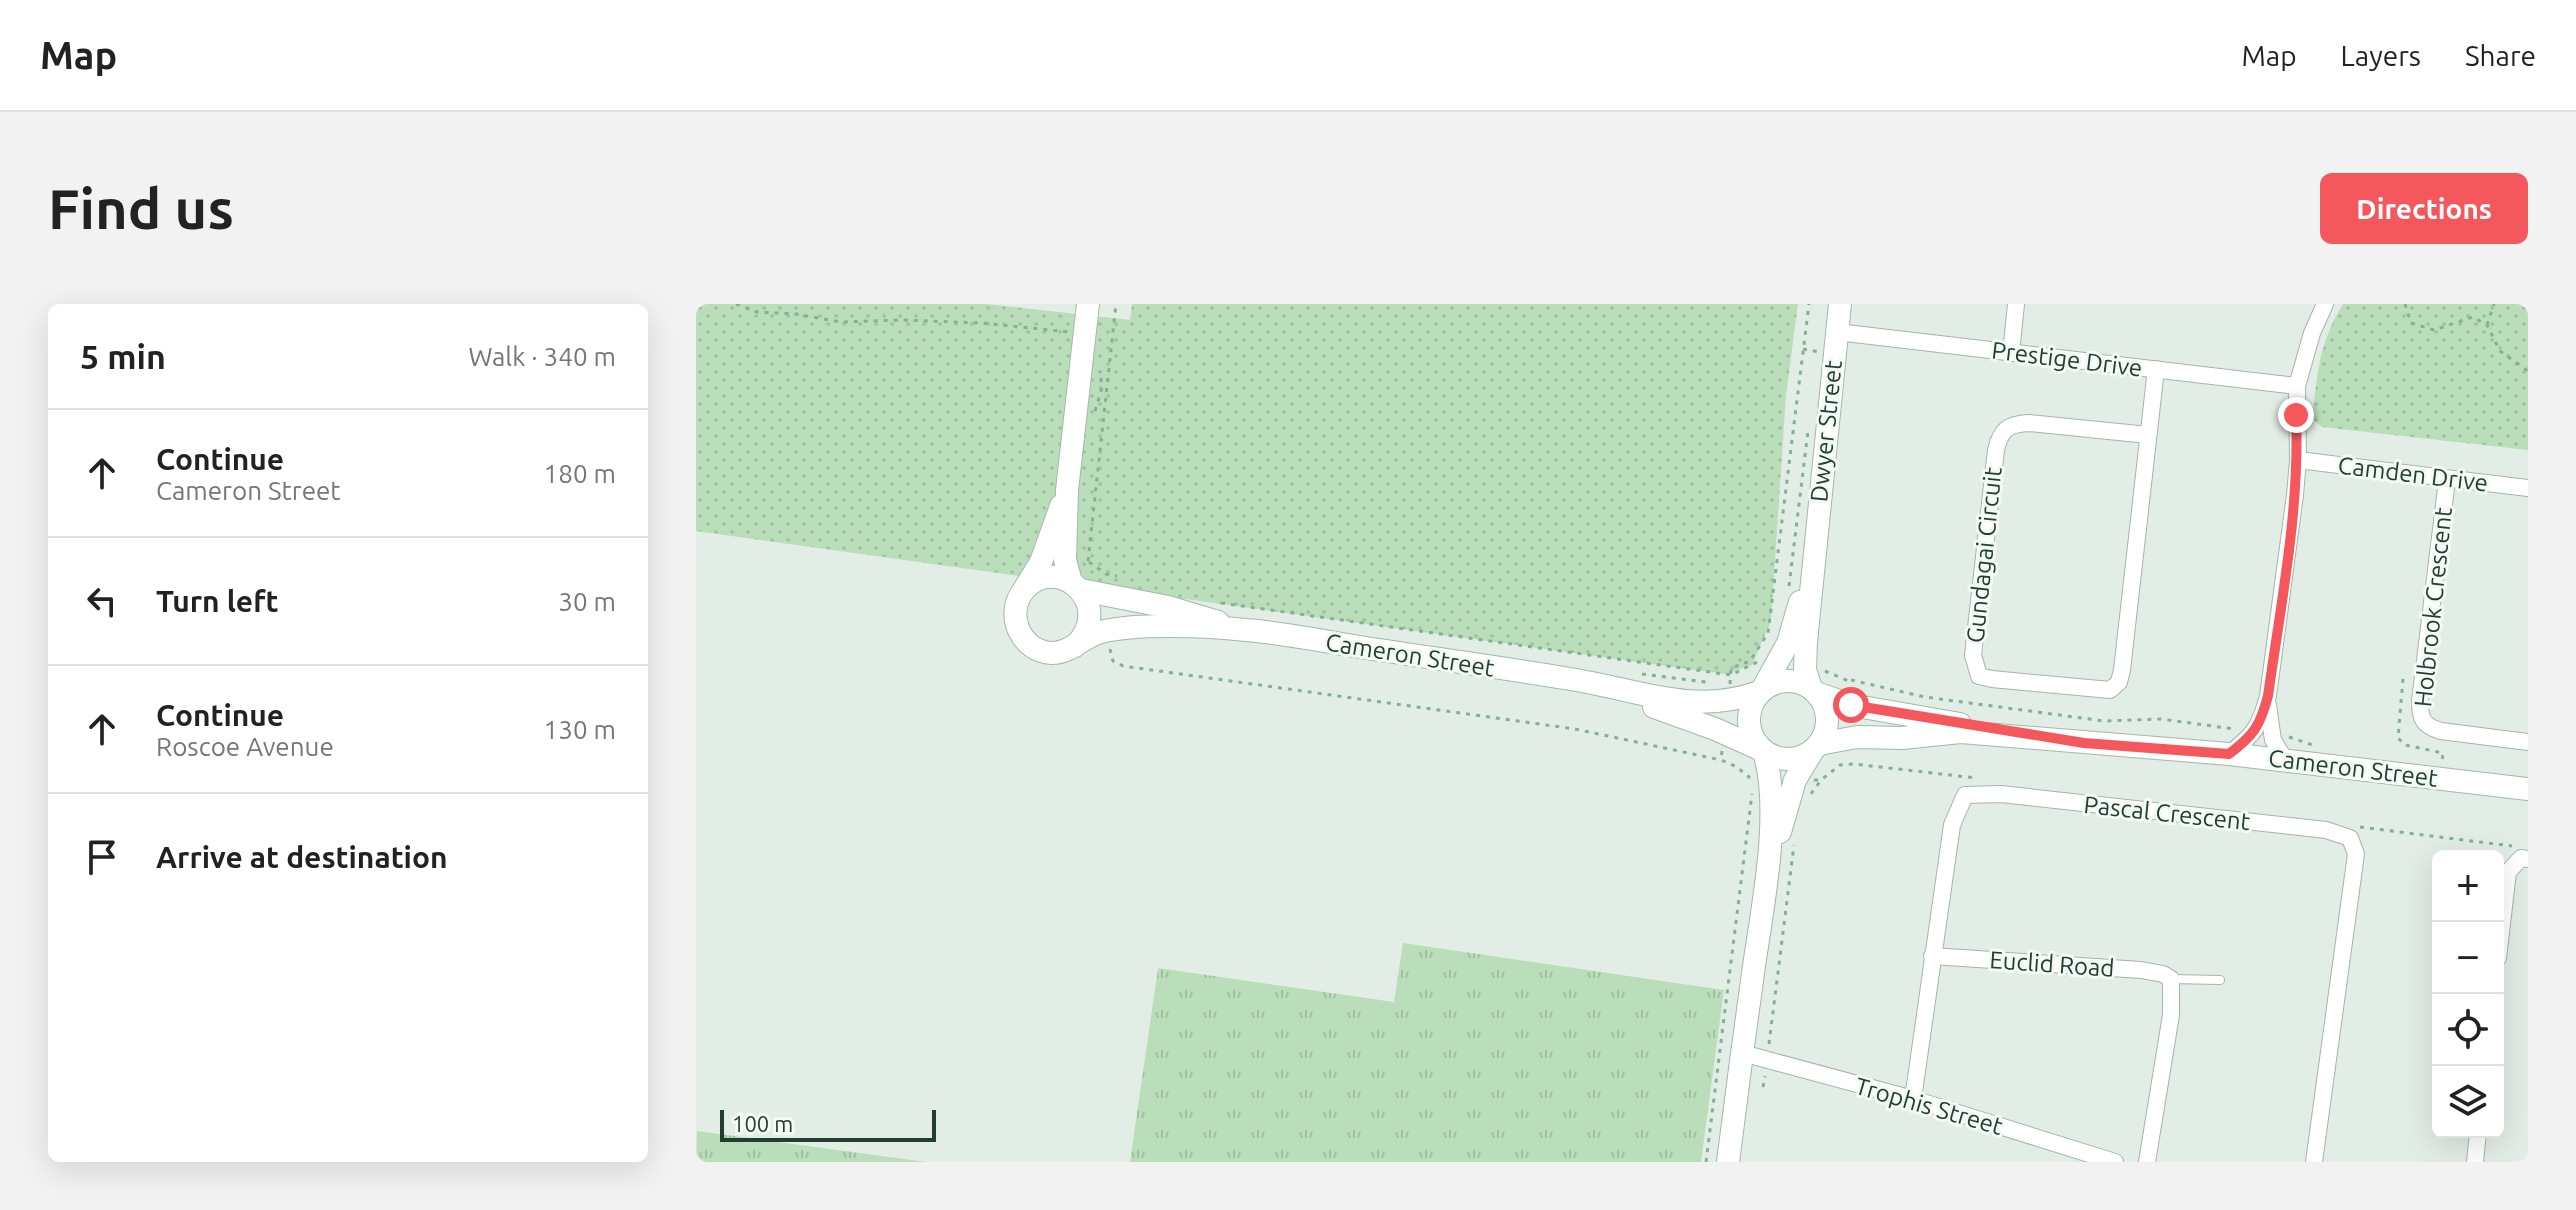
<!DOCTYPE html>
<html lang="en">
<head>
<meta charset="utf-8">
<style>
  :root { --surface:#fff; --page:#f2f2f2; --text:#222; --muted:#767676; --line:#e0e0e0; --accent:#f5585c }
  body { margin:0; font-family:Ubuntu,sans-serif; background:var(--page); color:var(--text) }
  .controls { position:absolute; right:24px; bottom:24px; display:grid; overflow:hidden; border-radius:12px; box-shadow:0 8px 32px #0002 }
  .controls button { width:72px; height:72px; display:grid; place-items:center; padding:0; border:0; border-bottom:2px solid var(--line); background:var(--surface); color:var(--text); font:40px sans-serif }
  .scale { position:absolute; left:24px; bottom:20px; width:216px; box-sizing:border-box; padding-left:8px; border:4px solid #213e2f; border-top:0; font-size:22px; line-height:28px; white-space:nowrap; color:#213e2f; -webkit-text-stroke:6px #f3f9f4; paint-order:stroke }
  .stop { position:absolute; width:24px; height:24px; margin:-18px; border:6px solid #f5585c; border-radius:50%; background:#fff }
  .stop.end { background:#f5585c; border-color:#fff; box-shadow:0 2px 8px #0008 }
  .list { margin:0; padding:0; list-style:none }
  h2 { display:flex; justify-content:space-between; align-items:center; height:104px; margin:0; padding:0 32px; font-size:34px }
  h2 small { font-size:26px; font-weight:400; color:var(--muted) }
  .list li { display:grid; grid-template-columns:52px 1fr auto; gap:24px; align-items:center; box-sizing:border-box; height:128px; padding:0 32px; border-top:2px solid var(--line) }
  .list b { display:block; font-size:30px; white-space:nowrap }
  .list p { margin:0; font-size:26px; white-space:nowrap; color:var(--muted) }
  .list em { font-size:26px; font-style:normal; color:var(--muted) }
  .icon { flex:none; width:44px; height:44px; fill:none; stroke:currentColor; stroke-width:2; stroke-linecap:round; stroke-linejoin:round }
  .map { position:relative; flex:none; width:1832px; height:858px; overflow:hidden; border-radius:12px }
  header { display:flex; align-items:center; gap:48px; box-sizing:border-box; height:112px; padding:0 40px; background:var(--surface); border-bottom:2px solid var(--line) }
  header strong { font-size:38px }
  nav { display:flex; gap:44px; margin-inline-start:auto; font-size:28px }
  .intro { display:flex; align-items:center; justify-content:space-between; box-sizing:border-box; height:192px; padding:0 48px }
  h1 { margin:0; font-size:56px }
  .button { padding:20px 36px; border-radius:12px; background:var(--accent); color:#fff; font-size:28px; font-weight:700 }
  main { display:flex; gap:48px; padding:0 48px }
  aside { flex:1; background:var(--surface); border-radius:12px; box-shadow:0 8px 32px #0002 }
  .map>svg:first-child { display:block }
  .grass { fill:url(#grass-tufts) }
  .park { fill:url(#park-dots) }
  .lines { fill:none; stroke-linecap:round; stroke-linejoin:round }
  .lane-casing { stroke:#a4b5ab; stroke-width:10 }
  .street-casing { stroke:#a4b5ab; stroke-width:18 }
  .secondary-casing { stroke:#a0b9aa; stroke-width:24 }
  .path { stroke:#82b195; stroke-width:3; stroke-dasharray:4 6; stroke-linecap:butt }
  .lane { stroke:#fff; stroke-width:8 }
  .street { stroke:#fff; stroke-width:16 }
  .secondary { stroke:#fff; stroke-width:22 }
  .route { stroke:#f5585c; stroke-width:10 }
  .labels { text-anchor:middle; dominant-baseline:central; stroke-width:6; stroke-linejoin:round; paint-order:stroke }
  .street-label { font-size:24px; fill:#213e2f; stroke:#f3f9f4 }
</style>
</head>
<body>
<header>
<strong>Map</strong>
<nav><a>Map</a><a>Layers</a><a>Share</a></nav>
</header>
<div class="intro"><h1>Find us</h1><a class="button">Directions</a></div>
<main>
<aside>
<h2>5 min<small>Walk · 340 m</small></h2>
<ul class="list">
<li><svg class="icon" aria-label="ahead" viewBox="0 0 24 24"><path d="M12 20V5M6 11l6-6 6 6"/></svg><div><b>Continue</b><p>Cameron Street</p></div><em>180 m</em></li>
<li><svg class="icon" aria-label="left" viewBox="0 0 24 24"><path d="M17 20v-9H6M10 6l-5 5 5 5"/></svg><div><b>Turn left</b></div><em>30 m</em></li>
<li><svg class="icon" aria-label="ahead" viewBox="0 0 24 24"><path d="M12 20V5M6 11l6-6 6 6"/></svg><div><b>Continue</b><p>Roscoe Avenue</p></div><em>130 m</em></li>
<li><svg class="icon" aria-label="arrive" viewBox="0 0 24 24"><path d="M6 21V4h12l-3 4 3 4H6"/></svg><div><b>Arrive at destination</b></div></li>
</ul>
</aside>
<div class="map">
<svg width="1832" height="858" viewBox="0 0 1832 858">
  <defs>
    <pattern id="grass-tufts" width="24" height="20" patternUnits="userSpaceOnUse" patternTransform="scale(2)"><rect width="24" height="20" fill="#badeba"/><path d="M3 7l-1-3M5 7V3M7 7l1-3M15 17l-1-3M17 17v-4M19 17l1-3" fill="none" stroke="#a0c0a0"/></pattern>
    <pattern id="park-dots" width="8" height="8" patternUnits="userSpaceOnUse" patternTransform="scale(2)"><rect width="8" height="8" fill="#badeba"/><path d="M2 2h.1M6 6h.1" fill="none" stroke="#a0c0a0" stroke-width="1.8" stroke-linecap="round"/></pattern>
  </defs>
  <rect width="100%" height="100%" fill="#e2ede5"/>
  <g class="grass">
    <path d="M 707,639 L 1028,686 L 1005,858 L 434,858 L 462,664 L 698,698 Z"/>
    <path d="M 1,827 L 230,858 L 0,858 Z"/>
  </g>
  <g class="park">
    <path d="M 0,0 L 290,0 L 434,16 L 436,0 L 1102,0 L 1090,91 L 1075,317 L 1056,361 L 1029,370 L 0,227 Z"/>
    <path d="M 1647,0 L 1832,0 L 1832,146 L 1626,123 L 1616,115 C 1622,68 1622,41 1647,0 Z"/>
  </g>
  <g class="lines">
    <defs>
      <path id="lane" d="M 1475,675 L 1524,676"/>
      <g id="street">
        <path d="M 1141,28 L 1601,82"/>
        <path d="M 1315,49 L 1320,0"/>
        <path d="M 1452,131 L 1333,119 C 1312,120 1305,125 1300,146 L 1277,351 L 1283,372 L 1296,375 L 1414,386 L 1423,378 L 1426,366 L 1460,65"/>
        <path d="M 1602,156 L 1832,184"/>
        <path d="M 1751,176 L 1724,397 C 1724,415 1727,422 1745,427 L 1832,438"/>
        <path d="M 1572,401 L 1577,436 L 1589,456"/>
        <path d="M 1533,450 C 1558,431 1564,422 1572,392 L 1599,191 L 1602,156 L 1601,82 L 1616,29 L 1629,0"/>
        <path d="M 1236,652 L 1445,666 L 1467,670 L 1475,675 L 1475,711 L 1451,858"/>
        <path d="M 1802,654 L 1812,568 L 1825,554 L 1832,555"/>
        <path d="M 1046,749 L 1217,795 L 1419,858"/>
        <path d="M 1217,795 L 1256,521 L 1269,491 L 1305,490 L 1630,526 L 1654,534 L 1660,550 L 1618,858"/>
        <path d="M 1779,858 L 1782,828"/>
      </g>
      <g id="secondary">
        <path d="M 375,278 L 369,256 L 371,186 L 392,0"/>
        <path d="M 329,284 L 345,258 L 365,202"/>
        <path d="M 385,286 L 472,303 L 522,318"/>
        <path d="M 379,342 C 421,300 361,248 328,286 C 308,310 325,348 356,349 C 375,349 388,332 405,328 C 441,319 512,322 550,326 C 588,329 626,337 664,343 C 734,354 804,363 874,375 C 940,385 996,412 1063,388"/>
        <circle cx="1092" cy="416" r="39"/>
        <path d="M 1115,384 L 1109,366 L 1110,338 L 1144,0"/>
        <path d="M 1066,386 L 1092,339 L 1104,298"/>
        <path d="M 1120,389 L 1155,401 L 1264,420"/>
        <path d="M 958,403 L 1019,425 L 1066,446"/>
        <path d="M 1123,440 L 1161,433 L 1206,434 L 1265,428 L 1533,450 L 1832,485"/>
        <path d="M 1084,528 L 1099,476 L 1117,446"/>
        <path d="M 1032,858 C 1040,793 1049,727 1058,662 C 1067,600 1086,507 1068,448"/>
      </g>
    </defs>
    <use href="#lane" class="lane-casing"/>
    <use href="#street" class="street-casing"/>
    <use href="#secondary" class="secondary-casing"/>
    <g class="path">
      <path d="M 40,0 L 61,8 L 100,10 L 145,18 L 206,16 L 286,19 L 373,28"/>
      <path d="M 1709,0 L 1715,19 L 1738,26 L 1777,13 L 1791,21 L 1804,47 L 1832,67"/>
      <path d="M 1791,21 L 1798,0"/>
      <path d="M 1107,45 L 1123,48"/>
      <path d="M 399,107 L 406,84 L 404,67"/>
      <path d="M 392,257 L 420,0"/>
      <path d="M 393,258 L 410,270 L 421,272"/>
      <path d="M 1093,282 L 1112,127"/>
      <path d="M 525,299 L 1035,371 L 1061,358"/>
      <path d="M 414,345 L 417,357 L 427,362 L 879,425 L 1025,456"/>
      <path d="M 1129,367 L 1155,378"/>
      <path d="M 946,370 L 1010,378"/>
      <path d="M 1707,375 L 1702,434 L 1709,441 L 1747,449 L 1746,457"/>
      <path d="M 1155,376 L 1229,393 L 1408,417 L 1465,415 L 1538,425"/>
      <path d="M 1034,380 L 1035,364 L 1054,357 L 1072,329 L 1113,0"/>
      <path d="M 1593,433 L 1617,441"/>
      <path d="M 1026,447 L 1025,456 L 1041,463 L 1054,474"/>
      <path d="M 1118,476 L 1125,476 L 1144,461 L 1158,460 L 1280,474"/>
      <path d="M 1115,490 L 1125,476"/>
      <path d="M 1664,523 L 1816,542"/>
      <path d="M 1073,740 L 1098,541"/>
      <path d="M 1067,783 L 1069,772"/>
      <path d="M 1010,858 L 1056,490"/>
    </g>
    <use href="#lane" class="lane"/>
    <use href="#street" class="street"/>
    <use href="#secondary" class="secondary"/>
  </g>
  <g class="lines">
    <path class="route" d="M 1155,401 L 1388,439 L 1533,450 C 1558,431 1564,422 1572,392 C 1585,299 1604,205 1600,111"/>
  </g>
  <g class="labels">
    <g class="street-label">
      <text transform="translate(1371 55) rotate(7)">Prestige Drive</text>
      <text transform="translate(1130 127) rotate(-84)">Dwyer Street</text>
      <text transform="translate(1717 170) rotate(7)">Camden Drive</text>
      <text transform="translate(1288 251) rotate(-84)">Gundagai Circuit</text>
      <text transform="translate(1737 303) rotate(-84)">Holbrook Crescent</text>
      <text transform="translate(714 351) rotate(9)">Cameron Street</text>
      <text transform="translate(1657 464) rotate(7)">Cameron Street</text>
      <text transform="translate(1471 509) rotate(6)">Pascal Crescent</text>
      <text transform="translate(1356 660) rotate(4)">Euclid Road</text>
      <text transform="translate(1233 802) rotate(16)">Trophis Street</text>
    </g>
  </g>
</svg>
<div class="controls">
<button>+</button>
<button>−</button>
<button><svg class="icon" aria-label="locate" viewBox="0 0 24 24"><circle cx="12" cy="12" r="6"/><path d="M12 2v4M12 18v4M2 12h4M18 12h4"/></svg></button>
<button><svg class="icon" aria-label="layers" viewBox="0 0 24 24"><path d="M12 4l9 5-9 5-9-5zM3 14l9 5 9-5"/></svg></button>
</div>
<div class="scale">100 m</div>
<div class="stop" style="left:1155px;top:401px"></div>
<div class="stop end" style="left:1600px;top:111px"></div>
</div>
</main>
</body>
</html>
